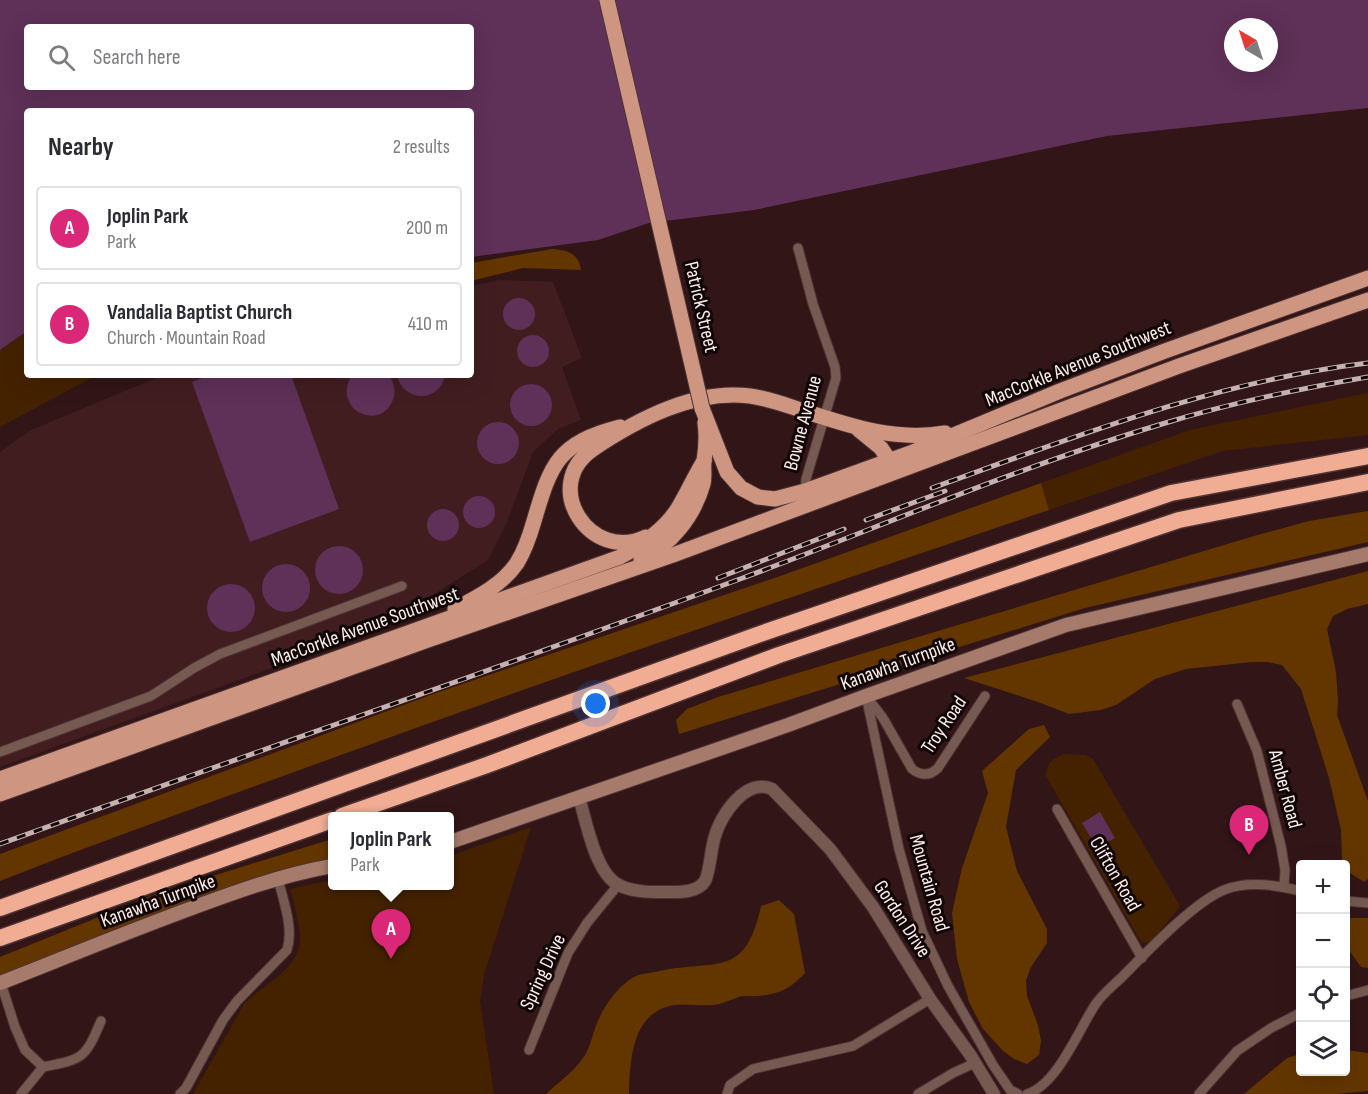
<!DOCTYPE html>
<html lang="en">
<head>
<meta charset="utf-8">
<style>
  :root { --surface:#fff; --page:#f2f2f3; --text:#2b2b33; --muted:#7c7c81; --line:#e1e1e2; --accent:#db2777 }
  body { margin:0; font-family:"Sofia Sans Condensed",sans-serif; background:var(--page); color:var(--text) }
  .controls { position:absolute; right:18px; bottom:18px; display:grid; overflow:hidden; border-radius:6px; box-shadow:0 6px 24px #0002 }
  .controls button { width:54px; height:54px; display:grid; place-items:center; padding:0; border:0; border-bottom:2px solid var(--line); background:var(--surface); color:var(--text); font:30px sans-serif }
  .compass { position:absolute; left:1224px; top:18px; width:54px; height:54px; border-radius:50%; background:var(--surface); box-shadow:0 6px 24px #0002; rotate:321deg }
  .you { position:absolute; left:596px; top:704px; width:21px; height:21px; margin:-15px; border:4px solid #fff; border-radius:50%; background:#1a73e8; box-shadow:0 0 0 9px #1a73e833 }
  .badge { display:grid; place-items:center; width:39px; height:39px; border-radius:50%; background:var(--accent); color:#fff; font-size:20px; font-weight:700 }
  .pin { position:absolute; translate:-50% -50px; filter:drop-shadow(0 2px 3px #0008) }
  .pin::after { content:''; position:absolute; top:32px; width:21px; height:18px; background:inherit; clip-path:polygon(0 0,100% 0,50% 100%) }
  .popup { position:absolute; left:328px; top:812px; width:126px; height:78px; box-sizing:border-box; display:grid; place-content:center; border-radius:6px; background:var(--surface); filter:drop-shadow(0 2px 4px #0005); font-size:20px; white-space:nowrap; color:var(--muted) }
  .popup b { font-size:22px; color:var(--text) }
  .popup::after { content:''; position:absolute; left:50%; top:100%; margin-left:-12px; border:12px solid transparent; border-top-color:var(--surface) }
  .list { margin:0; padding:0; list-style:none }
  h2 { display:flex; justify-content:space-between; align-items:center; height:78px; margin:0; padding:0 24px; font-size:26px }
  h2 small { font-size:20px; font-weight:400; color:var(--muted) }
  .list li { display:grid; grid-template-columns:39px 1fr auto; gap:18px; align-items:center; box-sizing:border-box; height:84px; margin:0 12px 12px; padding:0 12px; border:2px solid var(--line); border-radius:6px }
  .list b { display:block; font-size:22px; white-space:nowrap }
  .list p { margin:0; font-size:20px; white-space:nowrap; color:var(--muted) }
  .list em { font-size:20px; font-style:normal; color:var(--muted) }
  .icon { flex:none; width:33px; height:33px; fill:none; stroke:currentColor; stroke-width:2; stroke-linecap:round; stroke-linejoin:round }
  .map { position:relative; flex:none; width:1368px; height:1094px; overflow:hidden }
  .search { position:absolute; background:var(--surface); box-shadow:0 6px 24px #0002; left:24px; top:24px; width:450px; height:66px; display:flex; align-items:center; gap:15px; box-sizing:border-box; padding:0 21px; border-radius:6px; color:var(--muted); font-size:22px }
  .panel { position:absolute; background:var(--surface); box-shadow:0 6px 24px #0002; left:24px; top:108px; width:450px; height:270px; border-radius:6px }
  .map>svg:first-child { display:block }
  .built { fill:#411d20 }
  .green { fill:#420 }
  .forest { fill:#633600 }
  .water { fill:#5f3058; fill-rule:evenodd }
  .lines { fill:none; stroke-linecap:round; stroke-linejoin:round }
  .minor-casing { stroke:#4e3335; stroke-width:11 }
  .tertiary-casing { stroke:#4e3335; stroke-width:14 }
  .secondary-casing { stroke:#4e3335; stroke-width:16 }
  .primary-casing { stroke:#4e3335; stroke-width:17 }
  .motorway-casing { stroke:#4e3335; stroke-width:19 }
  .minor { stroke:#765a51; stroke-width:9 }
  .tertiary { stroke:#765a51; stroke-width:12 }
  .secondary { stroke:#a77b6c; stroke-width:14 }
  .primary { stroke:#ce9581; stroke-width:15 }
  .motorway { stroke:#f1ac94; stroke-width:16 }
  .rail-casing { stroke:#c6b1b2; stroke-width:5 }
  .rail { stroke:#110606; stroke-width:3; stroke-dasharray:9; stroke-linecap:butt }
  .primary-bridge-casing { stroke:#4e3335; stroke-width:17; stroke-linecap:butt }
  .primary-bridge { stroke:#ce9581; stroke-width:15 }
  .labels { text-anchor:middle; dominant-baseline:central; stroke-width:6; stroke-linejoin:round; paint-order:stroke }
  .street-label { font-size:20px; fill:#fdecec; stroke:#110606 }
</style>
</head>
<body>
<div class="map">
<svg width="1368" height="1094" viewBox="0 0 1368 1094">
  <rect width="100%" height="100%" fill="#321517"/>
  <path class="built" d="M 500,280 L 553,282 L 582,358 L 562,367 L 581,420 L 558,429 L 533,452 L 507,522 L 488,560 L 379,629 L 0,767 L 0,452 L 29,431 L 163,375 L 471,375 L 471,286 Z"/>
  <g class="green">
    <path d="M 27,331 L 27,375 L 97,375 L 0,427 L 0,350 Z"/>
    <path d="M 1368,393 L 1368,435 L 1223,451 L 1049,510 L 1041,483 L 1190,430 Z"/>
    <path d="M 1063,754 L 1085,755 L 1093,759 L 1180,906 L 1151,942 L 1144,943 L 1140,940 L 1046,776 C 1046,763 1053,759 1063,754 Z"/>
    <path d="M 531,827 L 484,975 L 480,1002 L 494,1094 L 193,1094 L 244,1004 C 262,985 300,969 300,939 C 300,923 294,904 290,889 L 332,880 L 332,886 L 450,886 L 450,856 Z"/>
  </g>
  <g class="forest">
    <path d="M 552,249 C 567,250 579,253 581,270 L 523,268 L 471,281 L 471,263 Z"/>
    <path d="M 1041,483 L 1049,510 C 809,591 569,672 330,759 C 220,799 109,838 0,881 L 0,854 L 436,693 L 783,575 Z"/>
    <path d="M 1368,511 L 1368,542 L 1085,608 L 679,734 L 676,720 L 687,709 L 718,697 L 1254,536 L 1309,521 Z"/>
    <path d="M 1368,571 L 1368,604 L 1347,609 L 1333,616 L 1327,629 L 1336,672 L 1338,701 L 1337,715 L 1368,801 L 1368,879 L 1364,882 L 1350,873 L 1342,860 L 1341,830 L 1329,778 L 1301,689 L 1282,665 L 1267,662 L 1252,662 L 1186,669 L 1155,679 L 1116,705 L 1101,710 L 1069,714 L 1038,702 L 964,678 Z"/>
    <path d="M 1044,725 L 1050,737 L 1016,770 L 1006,827 L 1017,871 L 1047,929 L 1047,943 L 1031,967 L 1026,981 L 1027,996 L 1038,1025 L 1041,1041 L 1039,1055 L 1027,1064 L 1014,1059 L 1003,1051 L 983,1029 L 969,1002 L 957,959 L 952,913 L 962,868 L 988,793 L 982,771 L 1029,729 Z"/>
    <path d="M 332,839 L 332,858 L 216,891 L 0,979 L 0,957 L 158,893 Z"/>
    <path d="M 779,900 L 794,914 L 805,973 C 790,989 780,994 757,996 C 751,997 744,995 739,997 C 729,1000 724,1004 712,1005 C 700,1006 688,1004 675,1005 C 632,1011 630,1059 629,1094 L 546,1094 C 559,1082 575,1071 585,1055 C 591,1045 593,1032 598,1021 C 605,1004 620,984 636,976 C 643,973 652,973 659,971 C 718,959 745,979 761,906 Z"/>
    <path d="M 1346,918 L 1368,918 L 1368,968 L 1361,967 L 1346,946 Z"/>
    <path d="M 1346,1050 L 1368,1053 L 1368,1091 L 1336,1094 L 1244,1094 L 1287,1058 L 1300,1054 L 1300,1072 L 1346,1072 Z"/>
  </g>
  <g class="water">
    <path d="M 0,0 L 1368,0 L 1368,108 L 1107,136 L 754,210 L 649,223 L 598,240 L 471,257 L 471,111 L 27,111 L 27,331 L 0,350 ZM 27,27 L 471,27 L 471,87 L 27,87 ZM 1233,27 L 1269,27 L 1269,63 L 1233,63 Z"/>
    <circle cx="519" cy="314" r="16"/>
    <circle cx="533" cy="351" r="16"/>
    <path d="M 210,375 L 291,375 L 339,509 L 250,542 L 192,382 Z"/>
    <path d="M 352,375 L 389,375 C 394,384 397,392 392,402 C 378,432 331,408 352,375 Z"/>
    <path d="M 397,375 L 445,375 C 440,403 403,403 397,375 Z"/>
    <circle cx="531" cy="405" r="21"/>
    <circle cx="498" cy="443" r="21"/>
    <circle cx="479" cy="512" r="16"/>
    <circle cx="443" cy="525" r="16"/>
    <circle cx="339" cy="570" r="24"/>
    <circle cx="286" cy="588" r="24"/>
    <circle cx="231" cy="608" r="24"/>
    <path d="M 1100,812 L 1115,838 L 1097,848 L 1082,823 Z"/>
  </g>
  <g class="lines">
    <defs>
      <g id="minor">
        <path d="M 798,248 L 813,304 L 835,367 L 836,378 L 806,479 L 805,493"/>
        <path d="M 866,696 L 899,849 L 922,931 L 948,986 L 993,1065 L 1010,1090 L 1018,1094"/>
        <path d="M 867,697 L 883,718 L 912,769 C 921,776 930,776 938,768 L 985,696"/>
        <path d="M 1237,704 L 1257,751 L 1281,846 L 1285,870 L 1284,887"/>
        <path d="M 0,752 L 151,696 L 194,668 L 220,654 L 402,586"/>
        <path d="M 1057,809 L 1142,958"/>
        <path d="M 1346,901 L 1368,903"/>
        <path d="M 1,983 L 15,1027 L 25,1050 L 43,1067"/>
        <path d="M 1346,996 L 1368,990"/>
        <path d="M 529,1050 L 568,953 L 587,923 L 618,885"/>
        <path d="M 43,1067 C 83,1059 85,1059 101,1021"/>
        <path d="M 21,1094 L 43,1067"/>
        <path d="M 180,1094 L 186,1088 L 223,1020 L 237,1001 L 287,950 C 294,927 283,901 278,878"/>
        <path d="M 727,1094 L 730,1085 L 753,1069 L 853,1046 L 930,999"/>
        <path d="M 918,1094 L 953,1073 L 975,1063"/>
        <path d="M 1027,1094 C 1057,1085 1078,1031 1095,1005 C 1102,994 1114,985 1123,976 C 1147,952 1194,902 1224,890 C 1247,881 1277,885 1300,891"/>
        <path d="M 1199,1094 L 1237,1051 L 1271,1028 L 1300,1013"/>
      </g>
      <path id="tertiary" d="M 579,797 C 586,821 595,871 617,884 C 632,893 654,892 671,892 C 682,892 698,892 705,881 C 710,872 711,847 715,836 C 721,814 747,777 772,789 L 830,849 L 873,907 L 930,999 L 971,1056 L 994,1094"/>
      <g id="secondary">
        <path d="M 450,842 L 788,725 L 866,696 L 1066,625 L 1368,554"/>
        <path d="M 0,983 C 61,959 122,934 184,911 C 232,893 281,875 332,866"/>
      </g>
      <g id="primary">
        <path d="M 702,408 L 727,472 L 741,488 L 758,497 L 775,499 L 805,491 L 913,452 L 1060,391 L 1165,351 L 1368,278"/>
        <path d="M 859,430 L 881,448 L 895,469"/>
        <path d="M 646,537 C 591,564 539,486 593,449 C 638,419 695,389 750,396 C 766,398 783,404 798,409 C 847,425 894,442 945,433"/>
        <path d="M 641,560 C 671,545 694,516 703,484 C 705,477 703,469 704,461 C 706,448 707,436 705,423"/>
        <path d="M 455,609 C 478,597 502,585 517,563 C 525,550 530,535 534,521 C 551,463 558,443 620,427"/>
        <path d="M 0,779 L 620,557 C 642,545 663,531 677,510 C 687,494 694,477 704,461"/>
        <path d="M 0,794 L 428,640 L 673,555 L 1179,366 L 1368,300"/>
      </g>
      <g id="motorway">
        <path d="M 342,816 L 487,765 L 779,655 L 1179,520 L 1368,482"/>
        <path d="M 0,908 L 760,634 L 1171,493 L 1368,456"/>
        <path d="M 0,938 L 332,820"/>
      </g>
    </defs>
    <use href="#minor" class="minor-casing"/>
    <use href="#tertiary" class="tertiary-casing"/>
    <use href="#secondary" class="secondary-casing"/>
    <use href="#primary" class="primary-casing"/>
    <use href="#motorway" class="motorway-casing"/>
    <use href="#minor" class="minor"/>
    <use href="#tertiary" class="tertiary"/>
    <use href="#secondary" class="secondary"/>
    <use href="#primary" class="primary"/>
    <use href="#motorway" class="motorway"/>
    <defs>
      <g id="rail">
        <path d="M 932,488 C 1074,437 1217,381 1368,363"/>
        <path d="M 866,520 L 945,491"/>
        <path d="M 718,578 L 844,529"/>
        <path d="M 0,844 C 246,755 494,670 740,579 C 880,527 1018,467 1162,424 C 1230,403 1298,389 1368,377"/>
      </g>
    </defs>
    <use href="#rail" class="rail-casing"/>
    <use href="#rail" class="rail"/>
    <defs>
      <path id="primary-bridge" d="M 607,0 L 702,408"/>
    </defs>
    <use href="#primary-bridge" class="primary-bridge-casing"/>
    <use href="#primary-bridge" class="primary-bridge"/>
  </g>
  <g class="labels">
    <g class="street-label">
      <text transform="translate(701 307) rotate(77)">Patrick Street</text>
      <text transform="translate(1078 364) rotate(-22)">MacCorkle Avenue Southwest</text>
      <text transform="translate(803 423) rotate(-75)">Bowne Avenue</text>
      <text transform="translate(365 627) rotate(-20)">MacCorkle Avenue Southwest</text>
      <text transform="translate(898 664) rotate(-20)">Kanawha Turnpike</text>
      <text transform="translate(944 725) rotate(-56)">Troy Road</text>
      <text transform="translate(1285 789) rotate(75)">Amber Road</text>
      <text transform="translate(1115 874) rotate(60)">Clifton Road</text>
      <text transform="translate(929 883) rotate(74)">Mountain Road</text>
      <text transform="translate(158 901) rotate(-20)">Kanawha Turnpike</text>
      <text transform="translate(902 919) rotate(57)">Gordon Drive</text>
      <text transform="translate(543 972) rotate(-65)">Spring Drive</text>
    </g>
  </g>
</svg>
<div class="controls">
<button>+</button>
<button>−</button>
<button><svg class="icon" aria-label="locate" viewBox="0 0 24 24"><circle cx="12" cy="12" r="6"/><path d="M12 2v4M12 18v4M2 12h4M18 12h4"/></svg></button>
<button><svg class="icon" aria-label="layers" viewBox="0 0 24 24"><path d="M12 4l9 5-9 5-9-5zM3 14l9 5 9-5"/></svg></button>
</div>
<svg class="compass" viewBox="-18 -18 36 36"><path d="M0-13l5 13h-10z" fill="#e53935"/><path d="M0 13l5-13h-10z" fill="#7c7c81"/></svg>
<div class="you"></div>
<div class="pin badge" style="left:391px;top:959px">A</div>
<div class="popup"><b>Joplin Park</b>Park</div>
<div class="pin badge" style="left:1249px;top:855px">B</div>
<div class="search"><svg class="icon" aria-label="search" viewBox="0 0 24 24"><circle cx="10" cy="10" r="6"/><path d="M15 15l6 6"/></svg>Search here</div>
<section class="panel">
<h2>Nearby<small>2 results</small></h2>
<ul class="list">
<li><span class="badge">A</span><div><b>Joplin Park</b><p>Park</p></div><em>200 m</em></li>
<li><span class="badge">B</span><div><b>Vandalia Baptist Church</b><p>Church · Mountain Road</p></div><em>410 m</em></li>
</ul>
</section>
</div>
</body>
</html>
